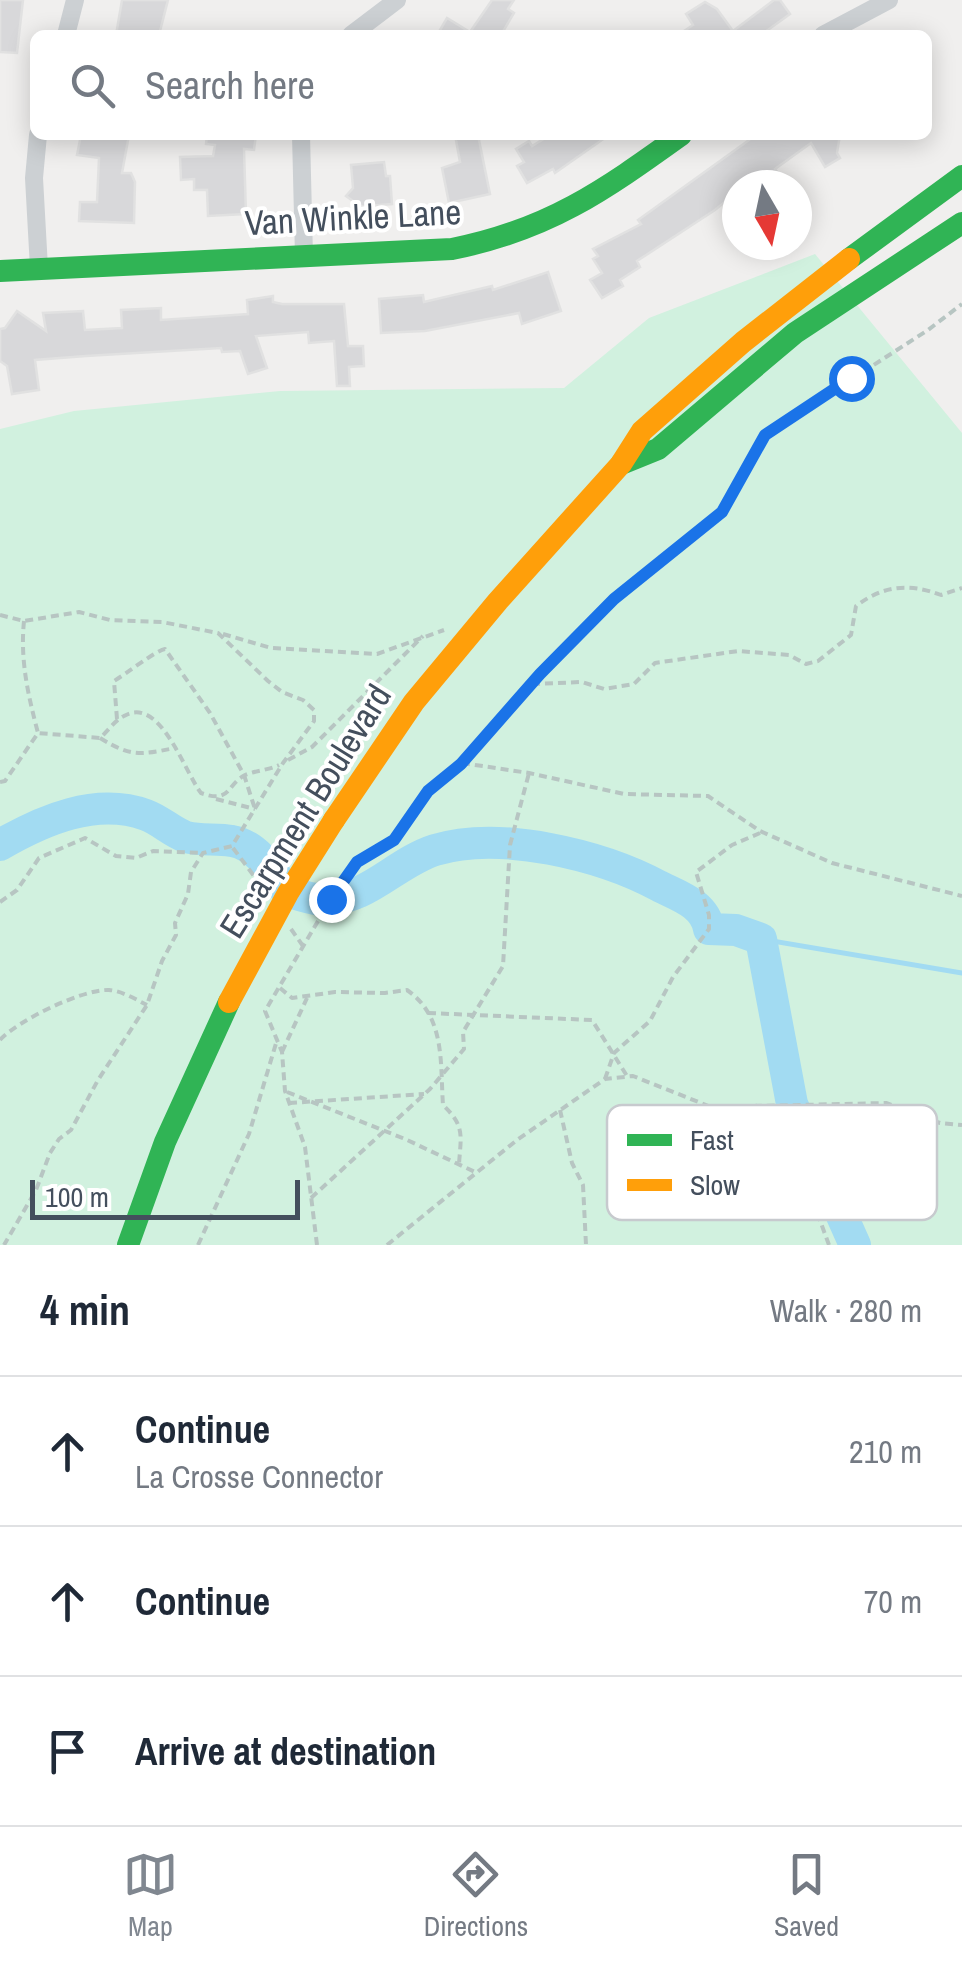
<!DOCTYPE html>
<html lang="en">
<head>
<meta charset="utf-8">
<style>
  :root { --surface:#fff; --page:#f2f2f3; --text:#1f2937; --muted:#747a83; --line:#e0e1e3; --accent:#808790 }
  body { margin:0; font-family:"Archivo Narrow",sans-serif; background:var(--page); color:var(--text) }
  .compass { position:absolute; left:722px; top:170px; width:90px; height:90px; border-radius:50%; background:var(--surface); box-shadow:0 5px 25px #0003; rotate:171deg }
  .scale { position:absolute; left:30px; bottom:25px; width:270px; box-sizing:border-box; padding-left:10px; border:5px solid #444f5d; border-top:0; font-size:28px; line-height:35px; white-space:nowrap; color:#444f5d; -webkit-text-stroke:8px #fff; paint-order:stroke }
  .stop { position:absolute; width:30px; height:30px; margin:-22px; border:8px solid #1a73e8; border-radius:50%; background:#fff }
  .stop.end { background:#1a73e8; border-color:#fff; box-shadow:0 2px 10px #0008 }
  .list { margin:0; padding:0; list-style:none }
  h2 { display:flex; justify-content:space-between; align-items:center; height:130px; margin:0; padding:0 40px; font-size:42px }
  h2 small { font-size:32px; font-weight:400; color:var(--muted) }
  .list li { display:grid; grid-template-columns:65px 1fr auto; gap:30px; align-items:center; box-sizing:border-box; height:150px; padding:0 40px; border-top:2px solid var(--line) }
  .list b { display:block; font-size:38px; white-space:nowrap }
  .list p { margin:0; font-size:32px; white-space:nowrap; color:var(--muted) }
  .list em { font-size:32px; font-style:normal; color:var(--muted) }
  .icon { flex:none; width:55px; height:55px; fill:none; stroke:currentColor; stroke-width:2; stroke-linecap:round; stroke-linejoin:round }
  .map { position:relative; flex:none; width:962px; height:1245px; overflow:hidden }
  .search { position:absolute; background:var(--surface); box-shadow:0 5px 25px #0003; left:30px; right:30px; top:30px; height:110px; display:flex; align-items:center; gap:25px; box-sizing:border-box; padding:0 35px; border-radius:15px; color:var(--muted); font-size:38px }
  .sheet { height:580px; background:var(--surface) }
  nav { display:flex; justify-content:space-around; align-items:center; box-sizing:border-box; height:140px; border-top:2px solid var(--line); background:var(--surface); font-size:28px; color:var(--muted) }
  nav a { display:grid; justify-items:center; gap:5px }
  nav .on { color:var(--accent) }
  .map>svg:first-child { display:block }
  .green { fill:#d1f1df }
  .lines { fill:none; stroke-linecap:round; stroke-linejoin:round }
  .stream { stroke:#a2dbf2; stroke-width:5 }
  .river { stroke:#a2dbf2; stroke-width:32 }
  .building { fill:#d8d8da; stroke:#e1e1e1; stroke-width:2.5 }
  .path { stroke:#b7c5c2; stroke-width:4; stroke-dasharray:8 5; stroke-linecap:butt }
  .street { stroke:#ccd0d3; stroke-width:18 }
  .fast { stroke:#30b455; stroke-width:22 }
  .slow { stroke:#ff9f0a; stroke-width:22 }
  .slow-bridge { stroke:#ff9f0a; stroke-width:22 }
  .route { stroke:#1a73e8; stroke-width:12 }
  .labels { text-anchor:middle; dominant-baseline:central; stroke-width:8; stroke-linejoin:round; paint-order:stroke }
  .street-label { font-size:35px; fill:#444f5d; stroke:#fff }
  .key { fill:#fff; stroke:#c7cace; stroke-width:2.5 }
  .key-label { font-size:28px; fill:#444f5d }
</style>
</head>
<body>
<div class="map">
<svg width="962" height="1245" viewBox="0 0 962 1245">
  <rect width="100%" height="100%" fill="#f0efee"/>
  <path class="green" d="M 815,254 L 962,433 L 962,1245 L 0,1245 L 0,429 L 74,411 L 280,391 L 564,388 L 649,318 Z"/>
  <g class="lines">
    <path class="stream" d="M 761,939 L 962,973"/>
    <path class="river" d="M 0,845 C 43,820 96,797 146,815 C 160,820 172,832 186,837 C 201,841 217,838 232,841 C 257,845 273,872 287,892 C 299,894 312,900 324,900 C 368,900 395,863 435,850 C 500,830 601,855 659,886 C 679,896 705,904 709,929 L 736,930 L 761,939 L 792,1104 L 855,1245"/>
  </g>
  <g class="building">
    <path d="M 0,0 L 23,0 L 17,53 L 0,52 Z"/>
    <path d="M 122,0 L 168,0 L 159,35 L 116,35 Z"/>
    <path d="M 492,0 L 514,0 L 508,9 L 514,13 L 501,35 L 437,35 L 447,18 L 470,32 Z"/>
    <path d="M 774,0 L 780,0 L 790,14 L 761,35 L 678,35 L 693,25 L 686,14 L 705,2 L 717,9 L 733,31 Z"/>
    <path d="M 81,135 L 129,135 L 122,173 L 131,173 L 135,182 L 134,223 L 79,221 L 80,202 L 97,202 L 99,158 L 77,155 Z"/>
    <path d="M 207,135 L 256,135 L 254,150 L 244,149 L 246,214 L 208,216 L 207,190 L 194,190 L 194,179 L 181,180 L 180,157 L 213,156 L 215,145 L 206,144 Z"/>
    <path d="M 455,135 L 478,135 L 490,194 L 449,203 L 442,168 L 460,162 Z"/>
    <path d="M 550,135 L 609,135 L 555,173 L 553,169 L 527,183 L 517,166 L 524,162 L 516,149 L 529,141 L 532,146 Z"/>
    <path d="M 745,135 L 840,135 L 837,153 L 840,158 L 825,167 L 811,143 L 775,169 L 788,185 L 737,185 L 737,192 L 715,210 L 637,261 L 640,267 L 620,280 L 623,286 L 602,298 L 590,280 L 602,273 L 593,259 L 598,256 L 593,249 L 641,224 L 638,220 L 749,140 Z"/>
    <path d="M 384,162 L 386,176 L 390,176 L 392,204 L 354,207 L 353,201 L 346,196 L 353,188 L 351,165 Z"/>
    <path d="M 548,272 L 561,311 L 522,324 L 519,313 L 425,331 L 381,333 L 379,299 L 423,295 L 424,302 L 492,286 L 493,290 Z"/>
    <path d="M 273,296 L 273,302 L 282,304 L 344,304 L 348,346 L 363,346 L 364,366 L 349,367 L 350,386 L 337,386 L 334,341 L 309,343 L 308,332 L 256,336 L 267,368 L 248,374 L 240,351 L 222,352 L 221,348 L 86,356 L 35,360 L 39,390 L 12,394 L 7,366 L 0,361 L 0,329 L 5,328 L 17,311 L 46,331 L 43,313 L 83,311 L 85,330 L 122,328 L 121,310 L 161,308 L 161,320 L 220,316 L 248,314 L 247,300 Z"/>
  </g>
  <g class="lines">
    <g class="path">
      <path d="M 0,615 L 24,621 L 79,612 L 110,620 L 162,622 L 218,633 L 268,681 L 282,692 L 303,700 L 314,710 L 314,721 L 283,763 L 232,846 L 203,853 L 191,872 L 188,894 L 175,923 L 176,935 L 162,961 L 147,1005 L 98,1080 L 71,1130 L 59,1139 L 50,1153 L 36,1190 L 4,1245"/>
      <path d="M 24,621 C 20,660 28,695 38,733"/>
      <path d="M 223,634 L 271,648 L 377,654 L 444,630"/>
      <path d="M 532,684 L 582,682 L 604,689 L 634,684 L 655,663 L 738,651 L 789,655 L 806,664 L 818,661 L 851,635 L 856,606 C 884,585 909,583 941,595 L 962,588"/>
      <path d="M 117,719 L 114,681 C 126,674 155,651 165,649 L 210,713 L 244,775 L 255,809"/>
      <path d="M 100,738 C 131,757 140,755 175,748"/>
      <path d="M 288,760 L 312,747 L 423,636"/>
      <path d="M 462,763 L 529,773 L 624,794 L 708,796 L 760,831 L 832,863 L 962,896"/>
      <path d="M 0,782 L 5,781 L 38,733 L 100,738 C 107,732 115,720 124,716 C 160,695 184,771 201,793 C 231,804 226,785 245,775 C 254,771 269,770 279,765"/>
      <path d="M 216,799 L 255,809"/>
      <path d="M 233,848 L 266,892"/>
      <path d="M 0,902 L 17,890 L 39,858 L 85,838 L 116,856 L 136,858 L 153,851 L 203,853"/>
      <path d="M 291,929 L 303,946"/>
      <path d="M 280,988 L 292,998 L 335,992 L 385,993 L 407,990 C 446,1017 440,1064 443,1105 C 465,1126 461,1135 459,1164"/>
      <path d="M 428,1013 L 592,1020 L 627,1076"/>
      <path d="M 0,1040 C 17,1021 82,989 109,990 C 122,991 135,999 147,1005"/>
      <path d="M 282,1052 L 307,998"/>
      <path d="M 605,1079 L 614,1053 L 650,1021 L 673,977 L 709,929 L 709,915 L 696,872 L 732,845 L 760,833"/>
      <path d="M 287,1092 L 405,1139 L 475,1172"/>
      <path d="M 289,1103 L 424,1094"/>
      <path d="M 755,1104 L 757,1115 L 778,1142 L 784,1177 L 818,1215 L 829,1245"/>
      <path d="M 560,1110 L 572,1163 L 583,1185 L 586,1245"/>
      <path d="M 311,1198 L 430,1089 L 464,1049 L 463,1032 L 503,966 L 510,845 L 529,773"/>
      <path d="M 198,1245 L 249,1134 L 277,1040"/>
      <path d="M 317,1245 L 305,1147 L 285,1091 L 282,1052 L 265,1011 L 331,899 L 357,862 L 394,841 L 428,791 L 461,763 L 540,674 L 614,599 L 722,512 L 765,435 L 928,330 L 962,304"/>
      <path d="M 387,1245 L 517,1140 L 605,1079 L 633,1076 L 711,1107 L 886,1103 L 940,1123 L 962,1125"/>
    </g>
    <g class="street">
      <path d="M 66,35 L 75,0"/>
      <path d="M 351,35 L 397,0"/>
      <path d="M 823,35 L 889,0"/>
      <path d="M 38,135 L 34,178 L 39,268"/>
      <path d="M 301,135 L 304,256"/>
    </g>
    <g class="fast">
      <path d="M 849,259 L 962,176"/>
      <path d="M 0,271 L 452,249 C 548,230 603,191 681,135"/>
      <path d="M 621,464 L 658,449 L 795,333 L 962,223"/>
      <path d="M 128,1245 L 165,1142 L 229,1002"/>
    </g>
    <path class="slow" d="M 334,820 L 414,702 L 498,601 L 621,464 L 642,431 L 743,342 L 849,259"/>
    <path class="slow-bridge" d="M 229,1002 L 288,893 L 334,820"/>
  </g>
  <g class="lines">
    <path class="route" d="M 331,899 L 357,862 L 394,840 L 428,791 L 461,764 L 540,674 L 614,599 L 722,512 L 765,435 L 851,378"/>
  </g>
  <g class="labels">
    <g class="street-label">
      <text transform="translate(353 217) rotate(-3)">Van Winkle Lane</text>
      <text transform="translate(305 811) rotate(-58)">Escarpment Boulevard</text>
    </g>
  </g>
  <rect x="607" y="1105" width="330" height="115" rx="15" class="key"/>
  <rect x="627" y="1134" width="45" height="12" fill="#30b455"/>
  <rect x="627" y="1179" width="45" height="12" fill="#ff9f0a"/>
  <g class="key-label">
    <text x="690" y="1150">Fast</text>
    <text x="690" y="1195">Slow</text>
  </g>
</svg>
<svg class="compass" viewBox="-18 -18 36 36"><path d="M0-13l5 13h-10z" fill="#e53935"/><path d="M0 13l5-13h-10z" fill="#747a83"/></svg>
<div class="scale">100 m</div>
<div class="stop" style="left:851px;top:378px"></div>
<div class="stop end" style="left:331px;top:899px"></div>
<div class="search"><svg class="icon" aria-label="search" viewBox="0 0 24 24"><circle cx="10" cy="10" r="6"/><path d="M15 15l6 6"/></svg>Search here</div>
</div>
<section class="sheet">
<h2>4 min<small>Walk · 280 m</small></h2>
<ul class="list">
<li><svg class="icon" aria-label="ahead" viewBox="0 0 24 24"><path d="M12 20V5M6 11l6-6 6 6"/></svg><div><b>Continue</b><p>La Crosse Connector</p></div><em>210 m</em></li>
<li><svg class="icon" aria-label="ahead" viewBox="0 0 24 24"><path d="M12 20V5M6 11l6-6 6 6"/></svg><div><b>Continue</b></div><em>70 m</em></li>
<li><svg class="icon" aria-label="arrive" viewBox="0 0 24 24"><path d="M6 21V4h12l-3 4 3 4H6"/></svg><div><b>Arrive at destination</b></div></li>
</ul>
</section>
<nav>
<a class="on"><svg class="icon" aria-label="map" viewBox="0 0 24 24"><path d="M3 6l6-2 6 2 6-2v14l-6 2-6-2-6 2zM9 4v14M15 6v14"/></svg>Map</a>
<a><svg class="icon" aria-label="directions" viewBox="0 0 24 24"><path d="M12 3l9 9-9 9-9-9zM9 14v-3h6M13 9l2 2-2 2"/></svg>Directions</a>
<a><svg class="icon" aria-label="saved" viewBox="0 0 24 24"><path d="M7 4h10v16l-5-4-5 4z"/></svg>Saved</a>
</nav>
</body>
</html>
